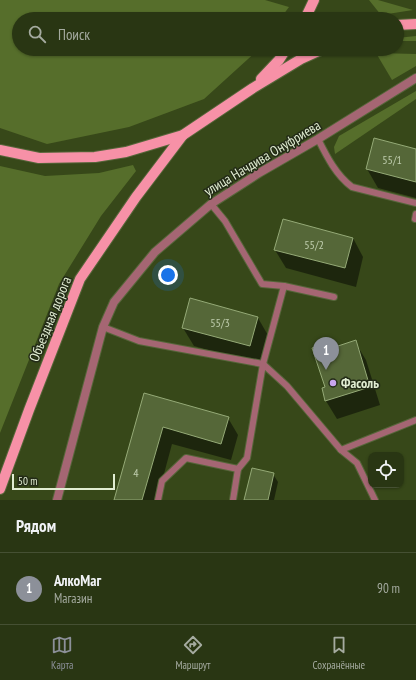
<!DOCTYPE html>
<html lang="ru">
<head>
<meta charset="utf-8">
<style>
  :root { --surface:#293613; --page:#354121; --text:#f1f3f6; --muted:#a5aba0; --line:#455033; --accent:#8c9099 }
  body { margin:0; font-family:"PT Sans Narrow",sans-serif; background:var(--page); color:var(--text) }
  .controls { position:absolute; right:12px; bottom:12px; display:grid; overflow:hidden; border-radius:8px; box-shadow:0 1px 3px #0004 }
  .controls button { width:36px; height:36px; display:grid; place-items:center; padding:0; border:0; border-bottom:1px solid var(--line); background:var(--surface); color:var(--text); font:20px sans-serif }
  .scale { position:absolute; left:12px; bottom:10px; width:103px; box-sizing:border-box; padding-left:4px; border:2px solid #e1edd2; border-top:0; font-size:11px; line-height:14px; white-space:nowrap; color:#e1edd2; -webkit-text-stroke:3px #232b17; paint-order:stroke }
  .you { position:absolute; left:168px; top:275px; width:14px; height:14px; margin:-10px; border:3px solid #fff; border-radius:50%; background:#1a73e8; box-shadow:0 0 0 6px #1a73e833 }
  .badge { display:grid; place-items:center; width:26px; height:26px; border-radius:50%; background:var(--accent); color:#fff; font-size:13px; font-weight:700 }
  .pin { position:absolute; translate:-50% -33px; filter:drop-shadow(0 1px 2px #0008) }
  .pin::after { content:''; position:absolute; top:21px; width:14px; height:12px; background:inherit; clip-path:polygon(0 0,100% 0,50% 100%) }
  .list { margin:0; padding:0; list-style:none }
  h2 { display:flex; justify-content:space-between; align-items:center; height:52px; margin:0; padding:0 16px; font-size:17px }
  h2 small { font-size:13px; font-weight:400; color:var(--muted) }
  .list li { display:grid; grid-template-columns:26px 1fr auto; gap:12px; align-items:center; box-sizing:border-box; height:72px; padding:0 16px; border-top:1px solid var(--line) }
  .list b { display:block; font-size:15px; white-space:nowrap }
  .list p { margin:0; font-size:13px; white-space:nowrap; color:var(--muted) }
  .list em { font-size:13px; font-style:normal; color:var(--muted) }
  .icon { flex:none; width:22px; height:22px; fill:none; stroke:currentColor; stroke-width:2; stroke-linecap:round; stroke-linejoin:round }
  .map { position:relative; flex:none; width:416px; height:500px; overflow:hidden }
  .search { position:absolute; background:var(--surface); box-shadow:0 1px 3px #0004; left:12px; right:12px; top:12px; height:44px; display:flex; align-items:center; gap:10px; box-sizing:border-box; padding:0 14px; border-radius:22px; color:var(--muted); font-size:15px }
  .sheet { height:124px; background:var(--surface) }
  nav { display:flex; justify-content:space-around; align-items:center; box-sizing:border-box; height:56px; border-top:1px solid var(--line); background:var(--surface); font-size:11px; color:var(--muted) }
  nav a { display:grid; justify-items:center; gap:2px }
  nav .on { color:var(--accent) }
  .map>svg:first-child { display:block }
  .green { fill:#566e2b }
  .shadow { fill:#0007 }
  .building { fill:#556738; stroke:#95aa77 }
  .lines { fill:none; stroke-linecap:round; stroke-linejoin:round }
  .lane-casing { stroke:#56663a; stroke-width:8 }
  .street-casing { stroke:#56663a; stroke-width:10 }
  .primary-casing { stroke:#56663a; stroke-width:12 }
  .lane { stroke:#a56673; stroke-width:6 }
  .street { stroke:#a56673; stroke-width:8 }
  .primary { stroke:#f791a7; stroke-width:10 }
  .poi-dot { fill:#c9a5ee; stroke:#232b17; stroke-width:1.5 }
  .labels { text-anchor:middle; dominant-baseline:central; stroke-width:3; stroke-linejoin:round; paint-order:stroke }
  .number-label { font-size:12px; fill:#beccac }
  .street-label { font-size:14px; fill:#e1edd2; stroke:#232b17 }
  .poi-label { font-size:14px; font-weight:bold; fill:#e1edd2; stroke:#232b17; text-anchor:start }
</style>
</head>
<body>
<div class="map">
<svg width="416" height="500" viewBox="0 0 416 500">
  <rect width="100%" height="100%" fill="#374819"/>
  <g class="green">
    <path d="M 0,0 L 265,0 L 289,7 L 280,19 L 19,19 L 19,49 L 259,49 L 204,99 L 129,127 L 47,144 L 0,128 Z"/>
    <path d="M 369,0 L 378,0 L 413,10 L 381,15 Z"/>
    <path d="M 328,12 L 357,17 L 351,19 L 324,19 Z"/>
    <path d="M 416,36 L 416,41 L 397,41 L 397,38 Z"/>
    <path d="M 376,53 L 416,54 L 416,66 L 392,80 Z"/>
    <path d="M 416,91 L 416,99 L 335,154 L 334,147 L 339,136 Z"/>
    <path d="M 133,165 L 136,171 L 101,216 L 59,284 L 0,433 L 0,166 L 45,176 L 99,173 Z"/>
  </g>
  <g class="shadow">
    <path d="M 416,150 L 416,198 L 378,188 L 367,169 Z"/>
    <path d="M 353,238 L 363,257 L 356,287 L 286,268 L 275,250 Z"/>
    <path d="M 258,318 L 269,337 L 261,365 L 194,346 L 183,328 Z"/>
    <path d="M 355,342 L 366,360 L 380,405 L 337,419 L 326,401 L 327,344 L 330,350 Z"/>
    <path d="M 145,394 L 228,418 L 238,435 L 231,460 L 172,444 L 157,500 L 115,500 Z"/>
    <path d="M 273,474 L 278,482 L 274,500 L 245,500 Z"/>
  </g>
  <g class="building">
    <path d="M 374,138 L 416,149 L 416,182 L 366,169 Z"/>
    <path d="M 283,219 L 353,238 L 345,268 L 274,250 Z"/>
    <path d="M 190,298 L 258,317 L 250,346 L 182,328 Z"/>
    <path d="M 356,340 L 370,387 L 325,401 L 322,388 L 325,387 L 312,348 L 327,343 L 329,349 Z"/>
    <path d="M 144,393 L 229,417 L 221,444 L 163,427 L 142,500 L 114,500 Z"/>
    <path d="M 252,468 L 274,473 L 268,500 L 244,500 Z"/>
  </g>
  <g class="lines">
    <defs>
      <g id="lane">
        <path d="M 318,139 C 327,157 336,175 352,187 L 416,203"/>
        <path d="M 211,204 L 225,221 L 262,284 L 284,286 L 334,297"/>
        <path d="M 415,219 L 416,214"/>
        <path d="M 103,327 L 139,341 L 263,364 L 287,386 L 341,450 L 416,420"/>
        <path d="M 341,450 L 357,463 L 375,500"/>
        <path d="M 158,500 L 162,481 L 186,458 L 238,469 L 247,458 L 263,364 L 284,286"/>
        <path d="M 233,500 L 238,469"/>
      </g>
      <path id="street" d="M 57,500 L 103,327 L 114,302 L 155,252 L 211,204 L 259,173 L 318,139 L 416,78"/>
      <g id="primary">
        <path d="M 305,19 L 314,0"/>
        <path d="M 397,25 L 416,24"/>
        <path d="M 261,79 L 279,60 L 286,49"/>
        <path d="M 0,150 L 39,158 L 95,157 L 126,152 L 183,135 L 253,88 L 301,59 L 323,49"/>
        <path d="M 0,489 L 29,410 L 80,279 L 136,197 L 183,135"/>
      </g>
    </defs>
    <use href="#lane" class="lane-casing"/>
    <use href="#street" class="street-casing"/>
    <use href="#primary" class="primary-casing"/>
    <use href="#lane" class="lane"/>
    <use href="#street" class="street"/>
    <use href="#primary" class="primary"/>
  </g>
  <circle class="poi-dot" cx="333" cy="383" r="4"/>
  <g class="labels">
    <g class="number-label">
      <text x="392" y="159">55/1</text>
      <text x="314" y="244">55/2</text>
      <text x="220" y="322">55/3</text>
      <text x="136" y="472">4</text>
    </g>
    <g class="street-label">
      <text transform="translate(262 158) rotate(-31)">улица Начдива Онуфриева</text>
      <text transform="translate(50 319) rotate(-68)">Объездная дорога</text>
    </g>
    <g class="poi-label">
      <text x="341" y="383">Фасоль</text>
    </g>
  </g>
</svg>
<div class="controls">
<button><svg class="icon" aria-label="locate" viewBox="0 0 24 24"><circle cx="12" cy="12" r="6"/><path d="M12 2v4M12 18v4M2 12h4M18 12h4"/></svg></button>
</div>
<div class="scale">50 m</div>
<div class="you"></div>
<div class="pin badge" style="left:326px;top:370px">1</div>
<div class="search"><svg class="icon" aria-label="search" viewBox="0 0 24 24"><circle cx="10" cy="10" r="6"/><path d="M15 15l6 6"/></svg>Поиск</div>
</div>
<section class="sheet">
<h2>Рядом<small></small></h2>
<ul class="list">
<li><span class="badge">1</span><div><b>АлкоМаг</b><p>Магазин</p></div><em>90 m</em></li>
</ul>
</section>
<nav>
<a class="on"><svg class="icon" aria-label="map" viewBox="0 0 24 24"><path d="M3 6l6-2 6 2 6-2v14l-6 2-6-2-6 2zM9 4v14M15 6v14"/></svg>Карта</a>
<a><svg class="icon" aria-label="directions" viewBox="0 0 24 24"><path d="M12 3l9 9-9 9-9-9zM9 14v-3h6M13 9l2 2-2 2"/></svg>Маршрут</a>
<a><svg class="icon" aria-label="saved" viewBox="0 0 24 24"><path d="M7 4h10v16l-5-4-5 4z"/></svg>Сохранённые</a>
</nav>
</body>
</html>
